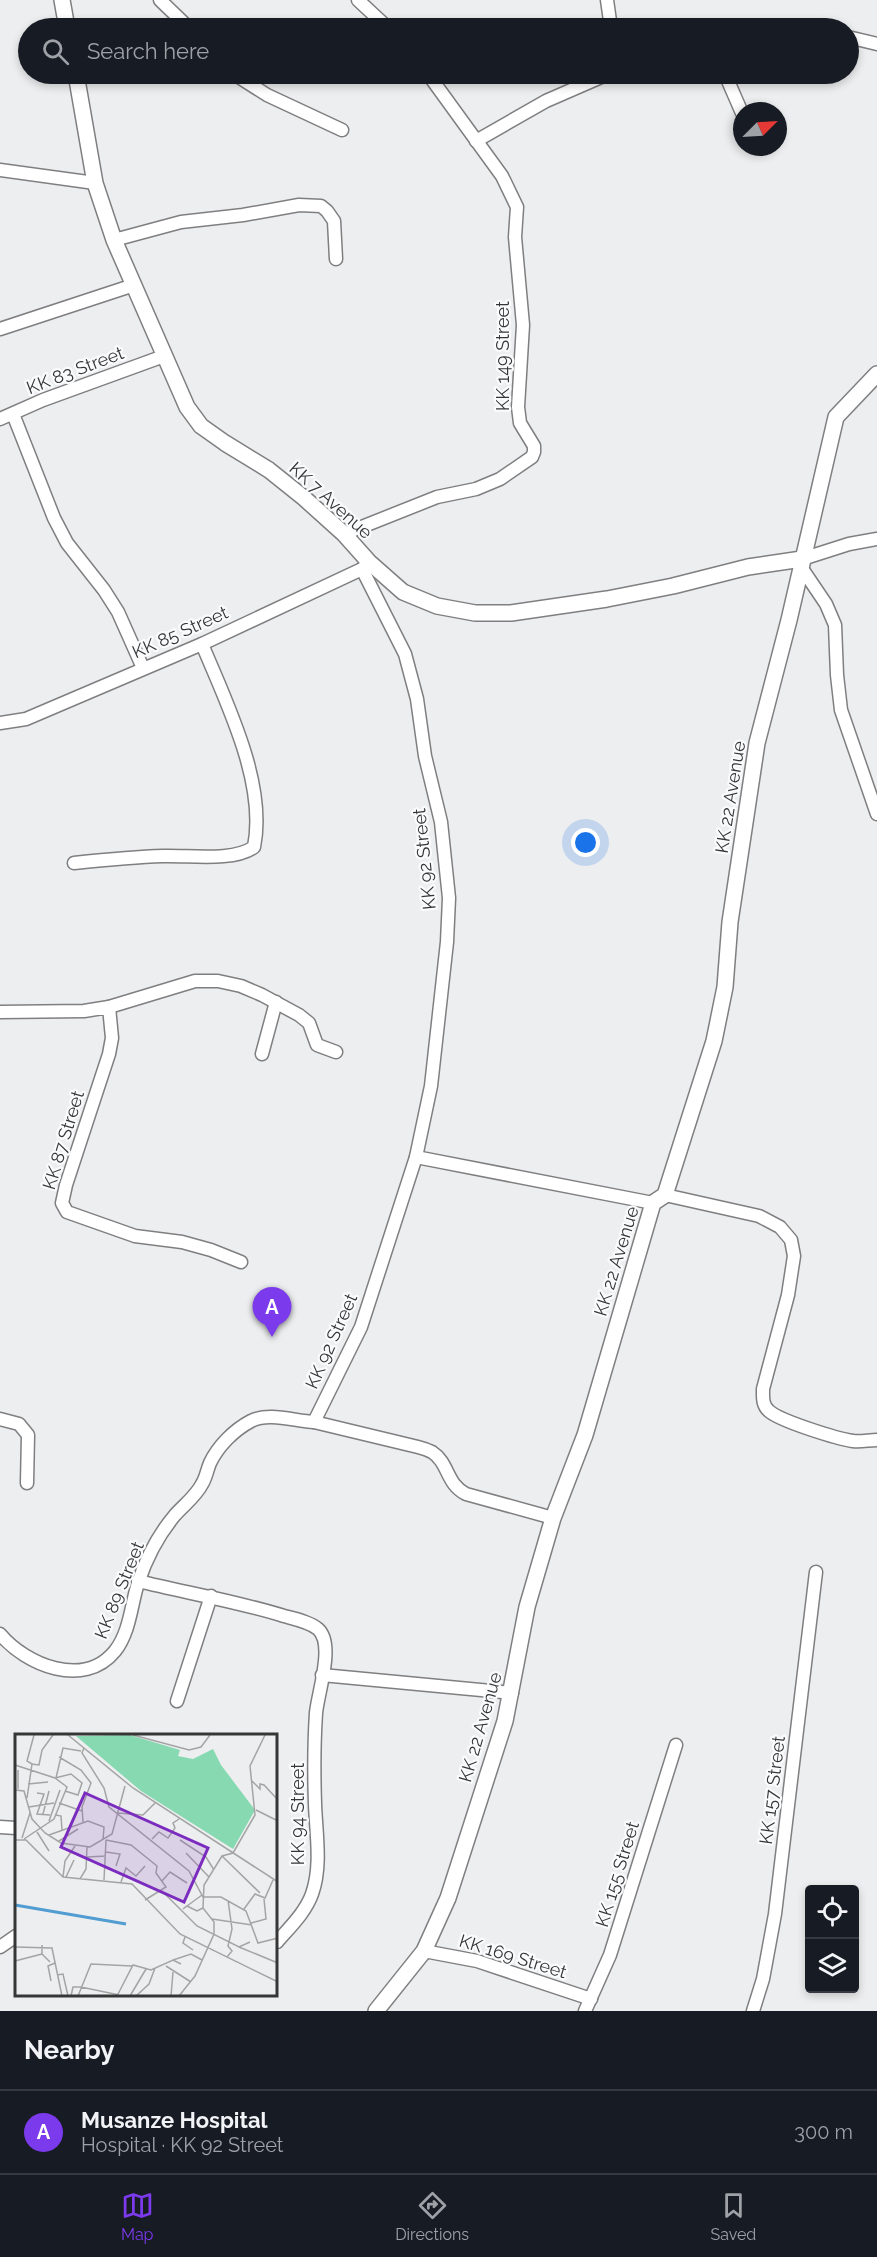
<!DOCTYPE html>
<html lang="en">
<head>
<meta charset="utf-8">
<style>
  :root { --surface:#171b24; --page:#242831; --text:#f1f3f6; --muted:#9ea1a6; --line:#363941; --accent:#7c3aed }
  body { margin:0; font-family:Raleway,sans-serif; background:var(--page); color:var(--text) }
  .controls { position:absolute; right:18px; bottom:18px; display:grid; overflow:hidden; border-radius:6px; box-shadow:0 3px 9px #0003 }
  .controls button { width:54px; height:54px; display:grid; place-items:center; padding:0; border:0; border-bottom:2px solid var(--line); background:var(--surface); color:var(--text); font:30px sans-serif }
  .compass { position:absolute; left:733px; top:102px; width:54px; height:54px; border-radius:50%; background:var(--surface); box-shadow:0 3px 9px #0003; rotate:66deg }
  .you { position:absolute; left:586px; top:843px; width:21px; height:21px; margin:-15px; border:4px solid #fff; border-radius:50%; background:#1a73e8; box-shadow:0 0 0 9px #1a73e833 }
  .badge { display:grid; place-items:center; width:39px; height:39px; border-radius:50%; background:var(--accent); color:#fff; font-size:20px; font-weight:700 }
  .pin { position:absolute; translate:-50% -50px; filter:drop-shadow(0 2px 3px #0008) }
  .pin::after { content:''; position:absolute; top:32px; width:21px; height:18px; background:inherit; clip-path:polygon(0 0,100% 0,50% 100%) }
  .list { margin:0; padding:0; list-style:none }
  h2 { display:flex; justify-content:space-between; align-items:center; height:78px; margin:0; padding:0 24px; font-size:26px }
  h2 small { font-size:20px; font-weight:400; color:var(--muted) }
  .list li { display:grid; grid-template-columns:39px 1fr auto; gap:18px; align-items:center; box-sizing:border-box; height:84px; padding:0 24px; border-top:2px solid var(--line) }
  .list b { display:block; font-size:22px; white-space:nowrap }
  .list p { margin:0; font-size:20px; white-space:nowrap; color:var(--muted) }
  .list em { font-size:20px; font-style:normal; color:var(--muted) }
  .icon { flex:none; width:33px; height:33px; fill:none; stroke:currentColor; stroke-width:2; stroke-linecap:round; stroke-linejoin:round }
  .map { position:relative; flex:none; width:877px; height:2011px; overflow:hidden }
  .search { position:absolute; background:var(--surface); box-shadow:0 3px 9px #0003; left:18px; right:18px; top:18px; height:66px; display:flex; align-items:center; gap:15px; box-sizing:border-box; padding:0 21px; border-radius:33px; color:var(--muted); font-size:22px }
  .sheet { height:162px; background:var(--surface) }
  nav { display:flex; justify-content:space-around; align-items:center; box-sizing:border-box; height:84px; border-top:2px solid var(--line); background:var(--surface); font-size:16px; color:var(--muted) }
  nav a { display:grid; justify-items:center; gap:3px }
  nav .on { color:var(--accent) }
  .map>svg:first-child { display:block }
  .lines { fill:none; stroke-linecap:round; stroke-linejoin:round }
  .minor-casing { stroke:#7f7f81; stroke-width:15 }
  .tertiary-casing { stroke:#7f7f81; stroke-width:18 }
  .minor { stroke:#fff; stroke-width:12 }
  .tertiary { stroke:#fff; stroke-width:15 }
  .labels { text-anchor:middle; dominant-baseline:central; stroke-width:4.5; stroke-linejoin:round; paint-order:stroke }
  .street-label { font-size:18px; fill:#363637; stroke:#fafbfd }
  .inset-river { fill:none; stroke:#519dd2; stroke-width:3 }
  .inset-road { fill:none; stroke:#a4a4a5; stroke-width:1.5 }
  .view { fill:#7b2cbf; fill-opacity:0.15; stroke:#7b2cbf; stroke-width:3 }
  .inset-edge { fill:none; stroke:#363637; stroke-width:3 }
</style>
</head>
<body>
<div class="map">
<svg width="877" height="2011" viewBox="0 0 877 2011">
  <rect width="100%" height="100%" fill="#edeeef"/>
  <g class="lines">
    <defs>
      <g id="minor">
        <path d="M 160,0 L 189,28"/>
        <path d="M 358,0 L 388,28"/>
        <path d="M 607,0 L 611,28"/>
        <path d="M 770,28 L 786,26 L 815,28"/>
        <path d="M 848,37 L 877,44"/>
        <path d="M 234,74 L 267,95 L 342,130"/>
        <path d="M 725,74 L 742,113"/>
        <path d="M 476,141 L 546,101 L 608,74"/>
        <path d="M 0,170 L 95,183"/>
        <path d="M 114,240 L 181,222 L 243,215 L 299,205 L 321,206 L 327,211 L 334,221 L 336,259"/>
        <path d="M 0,329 L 134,285"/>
        <path d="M 13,414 L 54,518 L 67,543 L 104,590 L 118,612 L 143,668"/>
        <path d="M 0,419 L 43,400 L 164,356"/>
        <path d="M 344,534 L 437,497 L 476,489 L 500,479 L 532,457 L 534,452 L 534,446 L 520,423 L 518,407 L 523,325 L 515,237 L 517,207 L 502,176 L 428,74"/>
        <path d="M 802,559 L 849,544 L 877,539"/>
        <path d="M 801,567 L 826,604 L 835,625 L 837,675 L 841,710 L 877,814"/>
        <path d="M 0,723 L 26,719 L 202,644 L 362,569 L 367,565"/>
        <path d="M 74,863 C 103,860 133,857 163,856 C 189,855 233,862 254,847 C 267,783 226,702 202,644"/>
        <path d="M 109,1007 L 195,981 L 218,981 L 241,986 L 262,995 L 299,1015 L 309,1023 L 317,1045 L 336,1052"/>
        <path d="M 0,1012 L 84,1011 L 109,1007 L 112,1038 L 109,1054 L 66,1185 L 62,1203 L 67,1212 L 135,1236 L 182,1242 L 211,1250 L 241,1262"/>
        <path d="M 262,1054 L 276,1002"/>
        <path d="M 416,1157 L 653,1203"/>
        <path d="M 665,1195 L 759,1216 L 780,1227 L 791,1240 L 794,1256 L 788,1295 L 763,1389 C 763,1397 762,1405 769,1411 C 780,1421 838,1439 853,1441 C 861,1442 869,1440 877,1440"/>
        <path d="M 0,1419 L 19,1424 L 28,1435 L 27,1483"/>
        <path d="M 314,1422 L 418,1447 C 422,1448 428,1450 432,1452 C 449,1463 446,1484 466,1494 L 553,1518"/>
        <path d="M 138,1581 C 187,1593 236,1601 284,1616 C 295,1619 310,1622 318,1629 C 335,1644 318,1692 316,1713 C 314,1743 314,1774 315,1804 C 316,1833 322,1866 312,1894 C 305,1913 290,1927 277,1942"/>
        <path d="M 0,1634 C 26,1665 84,1689 115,1651 C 130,1632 131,1605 138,1583 C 146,1559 159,1534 175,1515 C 184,1505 196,1496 202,1484 C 206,1478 207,1470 210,1463 C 218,1446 234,1430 251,1421 C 269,1412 294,1421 314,1422 L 361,1327 L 416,1157 L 431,1086 L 447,942 L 449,898 L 441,822 L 425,756 L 417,699 L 405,654 L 362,569"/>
        <path d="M 322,1675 L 512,1693"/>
        <path d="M 177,1701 L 211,1596"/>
        <path d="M 0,1827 L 16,1828"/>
        <path d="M 0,1947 L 16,1936"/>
        <path d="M 424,1951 L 477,1961 L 591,1999"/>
        <path d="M 585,2011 L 610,1955 L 676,1745"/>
        <path d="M 753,2011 L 763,1979 L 775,1914 L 816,1572"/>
      </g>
      <g id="tertiary">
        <path d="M 62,0 L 67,28"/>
        <path d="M 76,74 L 95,183 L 114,240 L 187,407 L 201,426 L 225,443 L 269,470 L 304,498 L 344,534 L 369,562 L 403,592 L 437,606 L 475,613 L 511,613 L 607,599 L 673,586 L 748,567 L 802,559"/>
        <path d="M 376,2011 L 424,1951 L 448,1898 L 505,1721 L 527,1607 L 553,1518 L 585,1435 L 653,1203 L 665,1195 L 714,1041 L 725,987 L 730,922 L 757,743 L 789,620 L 836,417 L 877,374"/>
      </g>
    </defs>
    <use href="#minor" class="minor-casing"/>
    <use href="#tertiary" class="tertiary-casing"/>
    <use href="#minor" class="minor"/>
    <use href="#tertiary" class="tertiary"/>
  </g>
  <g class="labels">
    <g class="street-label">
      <text transform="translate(502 356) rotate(-90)">KK 149 Street</text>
      <text transform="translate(75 370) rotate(-21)">KK 83 Street</text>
      <text transform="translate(331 500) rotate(42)">KK 7 Avenue</text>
      <text transform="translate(180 632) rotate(-24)">KK 85 Street</text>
      <text transform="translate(730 797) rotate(-81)">KK 22 Avenue</text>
      <text transform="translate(424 859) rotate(-96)">KK 92 Street</text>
      <text transform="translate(63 1140) rotate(-73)">KK 87 Street</text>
      <text transform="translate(616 1261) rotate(-73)">KK 22 Avenue</text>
      <text transform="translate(331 1341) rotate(-66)">KK 92 Street</text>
      <text transform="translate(119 1590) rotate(-68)">KK 89 Street</text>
      <text transform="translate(480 1727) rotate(-74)">KK 22 Avenue</text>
      <text transform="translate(772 1790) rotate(-83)">KK 157 Street</text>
      <text transform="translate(297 1814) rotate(-90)">KK 94 Street</text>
      <text transform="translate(617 1874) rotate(-73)">KK 155 Street</text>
      <text transform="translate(513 1956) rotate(17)">KK 169 Street</text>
    </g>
  </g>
  <g transform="translate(15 1734)">
    <rect width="262" height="262" fill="#edeeef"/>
    <path d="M 115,1 L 165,16 L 163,22 L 178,25 L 198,15 L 206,31 L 240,76 L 218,115 L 126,57 L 61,2 Z" fill="#86d9b0"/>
    <path class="inset-river" d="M 0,171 L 111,190"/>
    <path class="inset-road" d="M 53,1 L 118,54 L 263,148M 118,1 L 174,16 L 186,13 L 195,1M 69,14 L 67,19 L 89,54 L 94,73 L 174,137 L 188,163 L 206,163 L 231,177 L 243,209 L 263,204M 44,23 L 66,36 L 76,49 L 67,73 L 68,88M 17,30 L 12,27 L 19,1M 0,31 L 40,44 L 52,53 L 39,85 L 9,105M 40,44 L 56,40 L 67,49 L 63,61 L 50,57M 41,44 L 48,14 L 66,17M 236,46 L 245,55 L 245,50 L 249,51 L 263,66M 13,50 L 33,48M 3,55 L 3,36M 0,56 L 9,57 L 17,85 L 30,99 L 46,109 L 75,113 L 97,100 L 110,52M 22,59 L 29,60 L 22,80 L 35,81M 12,64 L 17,30 L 24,31 L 27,16 L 38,1M 44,69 L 67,77M 14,73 L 39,69M 241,76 L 263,87M 103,79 L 128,81 L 140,69M 28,80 L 34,57M 41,81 L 46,82 L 47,96M 34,87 L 45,56M 22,98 L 34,117M 34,101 L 73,87 L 89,93 L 88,106M 7,104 L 15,79M 137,105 L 144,98 L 153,104 L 160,94 L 158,89 L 164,85M 0,106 L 11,106 L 48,143 L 117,150 L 165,200 L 263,248M 91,106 L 116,111 L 142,132 L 141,139 L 151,153 L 130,166M 165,106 L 191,123 L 199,136M 44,107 L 63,95M 91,118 L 105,120 L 101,132M 171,119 L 194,143M 207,122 L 245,159M 72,123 L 91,122M 48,143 L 50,127 L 60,112M 51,143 L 59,126M 65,145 L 71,135 L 72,113M 89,146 L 91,106M 147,147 L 155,138 L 172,149M 106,148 L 111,134 L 121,142 L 130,132M 147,157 L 182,192 L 224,213 L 235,208M 172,172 L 187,161M 168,175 L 172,172 L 182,177 L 188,174M 229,175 L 240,160 L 250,164 L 258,146M 197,185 L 237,191M 236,189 L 251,185 L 249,165M 170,203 L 168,209 L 178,216M 27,211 L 27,220 L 35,228M 0,213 L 37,214 L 47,262M 224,213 L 263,229M 212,223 L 217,217 L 213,212 L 217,195 L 213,166M 158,226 L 176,220 L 187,226M 0,227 L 27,220M 151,232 L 176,248M 42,241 L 48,240 L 53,262M 36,247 L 33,232 L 40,229M 56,262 L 58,253 L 66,253 L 109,262M 63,262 L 76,230 L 117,232M 102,262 L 118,231 L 136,236 L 158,226 L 166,230M 115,262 L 131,235M 121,262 L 134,250 L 140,234M 156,262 L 158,238M 164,262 L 180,242 L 199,200 L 199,188 L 188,174 L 189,151 L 207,122 L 218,119 L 240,81 L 235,32 L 250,1"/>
    <path class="view" d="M 70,59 L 193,114 L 169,168 L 46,113 Z"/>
    <rect width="262" height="262" class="inset-edge"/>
  </g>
</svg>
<div class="controls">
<button><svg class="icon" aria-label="locate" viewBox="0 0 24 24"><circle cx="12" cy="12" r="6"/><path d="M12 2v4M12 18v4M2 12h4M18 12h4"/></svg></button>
<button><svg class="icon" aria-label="layers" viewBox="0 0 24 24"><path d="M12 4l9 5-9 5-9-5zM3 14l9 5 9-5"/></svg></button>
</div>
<svg class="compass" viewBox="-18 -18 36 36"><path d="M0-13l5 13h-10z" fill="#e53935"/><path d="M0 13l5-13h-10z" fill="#9ea1a6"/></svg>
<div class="you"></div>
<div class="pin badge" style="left:272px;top:1337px">A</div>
<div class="search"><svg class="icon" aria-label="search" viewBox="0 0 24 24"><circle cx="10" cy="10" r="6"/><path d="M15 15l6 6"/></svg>Search here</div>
</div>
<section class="sheet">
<h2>Nearby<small></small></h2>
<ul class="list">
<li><span class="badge">A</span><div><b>Musanze Hospital</b><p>Hospital · KK 92 Street</p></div><em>300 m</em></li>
</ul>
</section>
<nav>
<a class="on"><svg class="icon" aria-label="map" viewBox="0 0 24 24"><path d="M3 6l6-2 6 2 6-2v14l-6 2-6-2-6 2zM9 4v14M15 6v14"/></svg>Map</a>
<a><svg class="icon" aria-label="directions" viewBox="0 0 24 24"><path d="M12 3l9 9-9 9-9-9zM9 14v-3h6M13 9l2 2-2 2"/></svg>Directions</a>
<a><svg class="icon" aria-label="saved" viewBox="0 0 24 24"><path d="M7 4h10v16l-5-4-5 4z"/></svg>Saved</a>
</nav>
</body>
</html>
